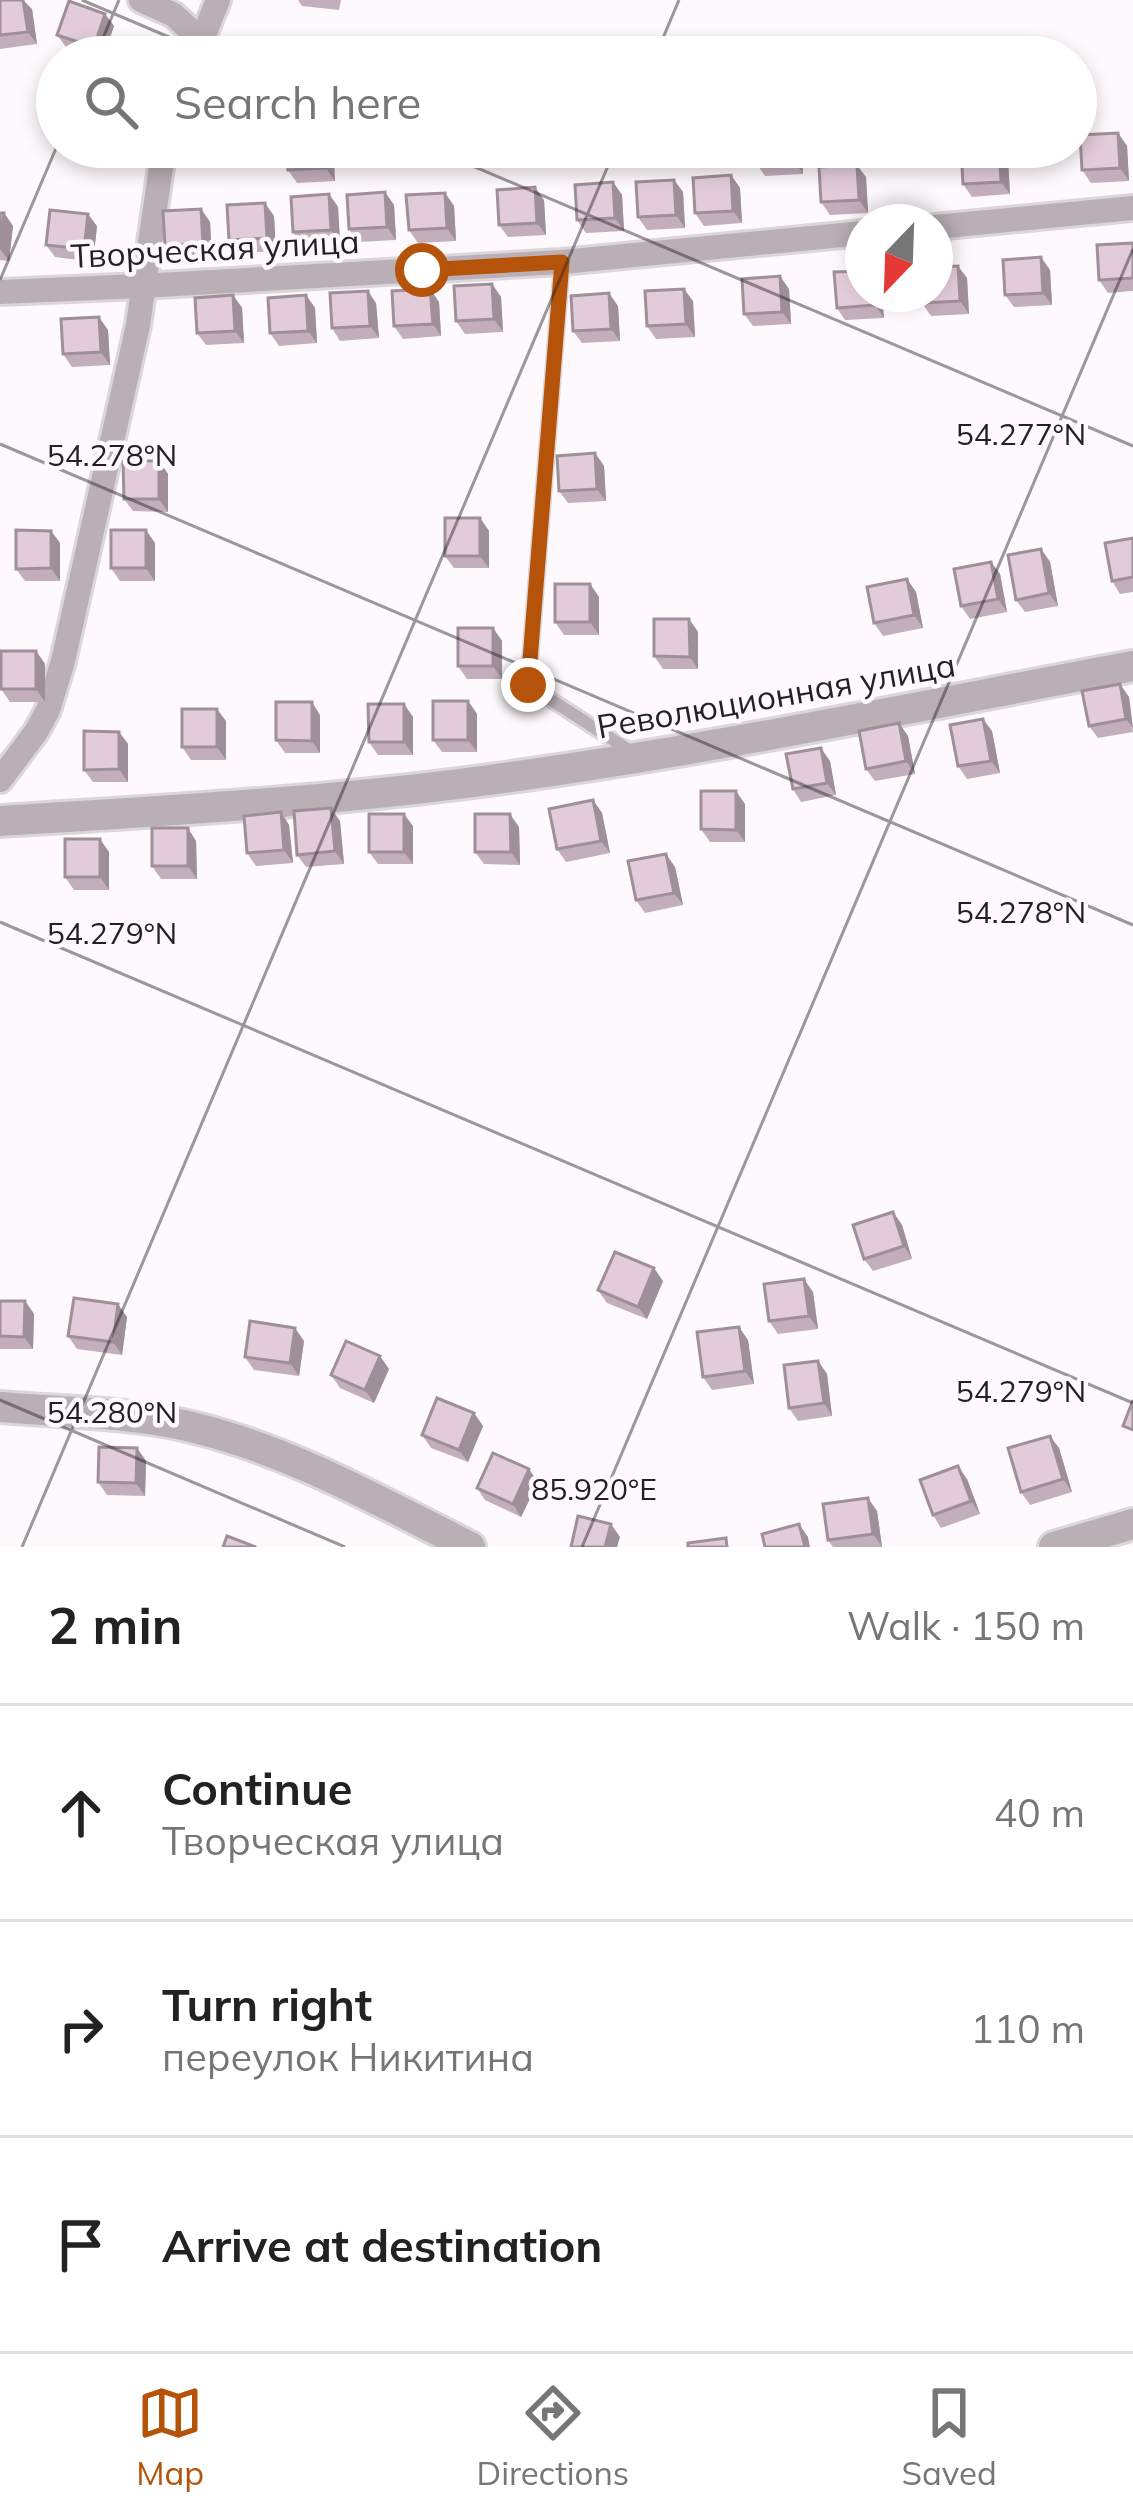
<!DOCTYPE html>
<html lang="en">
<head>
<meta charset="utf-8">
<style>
  :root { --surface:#fff; --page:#f2f2f2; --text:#222; --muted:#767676; --line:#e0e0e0; --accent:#b45309 }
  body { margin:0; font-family:Mulish,sans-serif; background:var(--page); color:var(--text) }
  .compass { position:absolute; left:845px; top:204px; width:108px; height:108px; border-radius:50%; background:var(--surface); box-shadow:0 6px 18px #0003; rotate:203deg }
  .stop { position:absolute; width:36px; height:36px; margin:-27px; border:9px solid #b45309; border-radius:50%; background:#fff }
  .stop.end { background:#b45309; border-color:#fff; box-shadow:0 3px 12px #0008 }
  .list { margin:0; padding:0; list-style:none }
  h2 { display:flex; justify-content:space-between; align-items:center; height:156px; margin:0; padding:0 48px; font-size:51px }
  h2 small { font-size:39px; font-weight:400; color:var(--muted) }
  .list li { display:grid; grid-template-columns:78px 1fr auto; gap:36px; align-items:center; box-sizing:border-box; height:216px; padding:0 48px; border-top:3px solid var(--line) }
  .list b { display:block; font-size:45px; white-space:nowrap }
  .list p { margin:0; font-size:39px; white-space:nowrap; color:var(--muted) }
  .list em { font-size:39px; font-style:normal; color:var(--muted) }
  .icon { flex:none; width:66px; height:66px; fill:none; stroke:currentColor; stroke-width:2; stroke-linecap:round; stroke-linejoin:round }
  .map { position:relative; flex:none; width:1133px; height:1547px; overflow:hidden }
  .search { position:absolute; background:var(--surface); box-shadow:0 6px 18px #0003; left:36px; right:36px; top:36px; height:132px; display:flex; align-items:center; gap:30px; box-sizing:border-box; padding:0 42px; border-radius:66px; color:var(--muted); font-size:45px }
  .sheet { height:804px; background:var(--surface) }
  nav { display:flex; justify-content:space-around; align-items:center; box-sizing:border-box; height:168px; border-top:3px solid var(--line); background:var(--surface); font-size:33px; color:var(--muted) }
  nav a { display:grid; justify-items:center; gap:6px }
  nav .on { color:var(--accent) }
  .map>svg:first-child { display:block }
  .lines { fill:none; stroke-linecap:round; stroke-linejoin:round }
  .service-casing { stroke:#dbd6d9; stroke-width:18 }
  .minor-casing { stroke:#dbd6d9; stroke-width:30 }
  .tertiary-casing { stroke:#dbd6d9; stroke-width:36 }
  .service { stroke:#b9afb5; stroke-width:12 }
  .minor { stroke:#b9afb5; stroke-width:24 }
  .tertiary { stroke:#b9afb5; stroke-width:30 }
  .wall { fill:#c3afbb }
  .shaded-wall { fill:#9f8f99 }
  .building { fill:#e3ccda; stroke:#9f8f99; stroke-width:3 }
  .route { stroke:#b45309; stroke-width:15 }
  .ticks { fill:none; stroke:#261e23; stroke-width:3; stroke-opacity:0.45 }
  .labels { text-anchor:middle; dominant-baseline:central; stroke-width:9; stroke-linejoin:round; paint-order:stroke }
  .street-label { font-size:33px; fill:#261e23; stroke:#fef9fc }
  .ticks-label { font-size:30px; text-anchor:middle; fill:#261e23; stroke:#fef9fc; stroke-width:9; stroke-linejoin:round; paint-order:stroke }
</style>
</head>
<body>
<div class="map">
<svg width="1133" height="1547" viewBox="0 0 1133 1547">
  <rect width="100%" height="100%" fill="#fef9fc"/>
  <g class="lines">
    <defs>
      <path id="service" d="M 562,262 L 528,685 L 635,754"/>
      <g id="minor">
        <path d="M 141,0 L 174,15 L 203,42"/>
        <path d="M 195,57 L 218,0"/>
        <path d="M 935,227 L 1133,208"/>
        <path d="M 0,292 L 141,286 L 562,262 L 863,233"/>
        <path d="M 0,780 L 36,732 L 48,710 L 63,661 L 138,325 L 164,147"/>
      </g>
      <g id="tertiary">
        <path d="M 0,821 C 163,811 327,802 489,780 C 705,751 919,706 1133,666"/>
        <path d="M 0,1407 C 60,1412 124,1412 183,1425 C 286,1448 377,1500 470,1547"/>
        <path d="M 1054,1547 L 1133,1524"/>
      </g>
    </defs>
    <use href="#service" class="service-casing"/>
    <use href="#minor" class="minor-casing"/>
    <use href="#tertiary" class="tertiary-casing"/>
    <use href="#service" class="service"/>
    <use href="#minor" class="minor"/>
    <use href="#tertiary" class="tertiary"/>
  </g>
  <g class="wall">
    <path d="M 0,0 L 32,9 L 37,44 L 0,49 Z"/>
    <path d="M 298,0 L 341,0 L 339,10 L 302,6 Z"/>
    <path d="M 105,14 L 114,26 L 103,57 L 94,57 L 66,47 L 57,35 Z"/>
    <path d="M 1118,133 L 1127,146 L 1129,181 L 1091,183 L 1082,170 Z"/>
    <path d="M 333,147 L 335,181 L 297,183 L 288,170 Z"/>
    <path d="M 755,147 L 801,147 L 803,174 L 765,176 L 756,163 Z"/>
    <path d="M 999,147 L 1008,160 L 1010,194 L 972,197 L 963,184 Z"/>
    <path d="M 731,175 L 740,188 L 742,223 L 704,226 L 695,213 Z"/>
    <path d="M 866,177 L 868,213 L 830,215 L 821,202 Z"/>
    <path d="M 674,180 L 683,192 L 685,228 L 647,230 L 638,217 Z"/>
    <path d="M 613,182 L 622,195 L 624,231 L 586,233 L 577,220 Z"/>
    <path d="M 385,192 L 394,205 L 396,240 L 358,242 L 349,229 Z"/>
    <path d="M 445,193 L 454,206 L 456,241 L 418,243 L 409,230 Z"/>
    <path d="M 329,194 L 338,207 L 340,242 L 302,245 L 293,232 Z"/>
    <path d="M 544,200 L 546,235 L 508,237 L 499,225 Z"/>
    <path d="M 201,209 L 210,222 L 212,257 L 174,259 L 165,246 Z"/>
    <path d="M 0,213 L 4,213 L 13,226 L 9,261 L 0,260 Z"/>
    <path d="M 274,216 L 276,251 L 238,253 L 229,240 Z"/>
    <path d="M 97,226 L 93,262 L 55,257 L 46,245 Z"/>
    <path d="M 1133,243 L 1133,291 L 1108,293 L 1099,280 Z"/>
    <path d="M 1050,270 L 1052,305 L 1014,307 L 1005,295 Z"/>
    <path d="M 967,278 L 969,314 L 931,316 L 922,303 Z"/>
    <path d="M 492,284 L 501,297 L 503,332 L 465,334 L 456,321 Z"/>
    <path d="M 430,289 L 439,302 L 441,336 L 403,339 L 394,326 Z"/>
    <path d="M 789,289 L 791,324 L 753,326 L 744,314 Z"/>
    <path d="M 863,294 L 882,294 L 884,318 L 845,320 L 837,308 Z"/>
    <path d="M 233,295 L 242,308 L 244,343 L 206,345 L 197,333 Z"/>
    <path d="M 306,295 L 315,308 L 317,343 L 279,346 L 270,333 Z"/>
    <path d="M 693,301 L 695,337 L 656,339 L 647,326 Z"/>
    <path d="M 376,303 L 379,338 L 340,341 L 332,328 Z"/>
    <path d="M 618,306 L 620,341 L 582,343 L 573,331 Z"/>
    <path d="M 108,330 L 110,365 L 72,367 L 63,354 Z"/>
    <path d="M 595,453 L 604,466 L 606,501 L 568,503 L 559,491 Z"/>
    <path d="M 159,461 L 168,474 L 168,512 L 133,511 L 124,499 Z"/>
    <path d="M 480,518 L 489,531 L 489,568 L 454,568 L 445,556 Z"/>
    <path d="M 51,531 L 60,543 L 60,581 L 25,581 L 16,569 Z"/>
    <path d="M 1133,538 L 1133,592 L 1120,594 L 1112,581 Z"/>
    <path d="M 155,543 L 155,581 L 120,581 L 111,568 Z"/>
    <path d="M 1041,549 L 1050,562 L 1058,606 L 1025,612 L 1016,600 Z"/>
    <path d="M 991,562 L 1000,574 L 1007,612 L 970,619 L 961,606 Z"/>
    <path d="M 907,579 L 916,592 L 923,628 L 883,636 L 874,623 Z"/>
    <path d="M 590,584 L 599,597 L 599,635 L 564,635 L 555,622 Z"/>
    <path d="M 689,619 L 698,632 L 698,669 L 663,669 L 654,656 Z"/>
    <path d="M 493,628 L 502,641 L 502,679 L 467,679 L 458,666 Z"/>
    <path d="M 36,651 L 45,664 L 45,702 L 10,702 L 1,689 Z"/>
    <path d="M 1129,697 L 1133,732 L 1098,738 L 1089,726 Z"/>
    <path d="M 468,701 L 477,714 L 477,752 L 442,752 L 433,740 Z"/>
    <path d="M 404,704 L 413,717 L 413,755 L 378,755 L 369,742 Z"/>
    <path d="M 320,715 L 320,753 L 285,753 L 276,740 Z"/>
    <path d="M 226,721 L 226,760 L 191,760 L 182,747 Z"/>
    <path d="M 899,723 L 908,736 L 915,774 L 875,781 L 866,769 Z"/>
    <path d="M 992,731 L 1000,773 L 967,779 L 958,766 Z"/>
    <path d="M 119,732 L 128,744 L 128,782 L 93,782 L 84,770 Z"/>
    <path d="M 830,761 L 836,795 L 801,802 L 793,789 Z"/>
    <path d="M 593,800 L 602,813 L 610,853 L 566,862 L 557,849 Z"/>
    <path d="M 745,804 L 745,842 L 710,842 L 701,829 Z"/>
    <path d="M 281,812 L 289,825 L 293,863 L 256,866 L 247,853 Z"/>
    <path d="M 340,821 L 344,864 L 306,867 L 297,855 Z"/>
    <path d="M 413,826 L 413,864 L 378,864 L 369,852 Z"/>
    <path d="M 519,827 L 520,865 L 484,864 L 475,852 Z"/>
    <path d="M 196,841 L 197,879 L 161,879 L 152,866 Z"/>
    <path d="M 109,852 L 109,890 L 74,890 L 65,877 Z"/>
    <path d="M 675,867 L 683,905 L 645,913 L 636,900 Z"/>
    <path d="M 893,1212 L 902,1225 L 912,1259 L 873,1271 L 864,1259 Z"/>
    <path d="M 663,1281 L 647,1319 L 607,1303 L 598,1290 Z"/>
    <path d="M 813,1292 L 818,1329 L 778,1334 L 769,1321 Z"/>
    <path d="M 0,1301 L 25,1301 L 34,1314 L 33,1349 L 0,1349 Z"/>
    <path d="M 127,1317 L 122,1355 L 77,1349 L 68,1336 Z"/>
    <path d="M 748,1340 L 754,1384 L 712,1390 L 703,1377 Z"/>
    <path d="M 304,1341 L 299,1376 L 254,1370 L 245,1357 Z"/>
    <path d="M 818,1361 L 827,1374 L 832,1416 L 798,1421 L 789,1408 Z"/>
    <path d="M 389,1369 L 374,1403 L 340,1388 L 331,1375 Z"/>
    <path d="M 474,1413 L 483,1426 L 468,1462 L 431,1448 L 422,1435 Z"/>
    <path d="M 137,1448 L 146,1461 L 145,1496 L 107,1495 L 98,1482 Z"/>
    <path d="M 1059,1448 L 1072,1492 L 1030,1505 L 1021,1492 Z"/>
    <path d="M 967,1479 L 980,1514 L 941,1528 L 933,1515 Z"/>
    <path d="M 538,1482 L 521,1517 L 485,1500 L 477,1488 Z"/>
    <path d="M 877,1511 L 882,1547 L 833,1547 L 828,1540 Z"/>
  </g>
  <g class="shaded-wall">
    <path d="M 23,0 L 32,9 L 37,44 L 28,32 Z"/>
    <path d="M 105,14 L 114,26 L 103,57 L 100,57 L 94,47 Z"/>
    <path d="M 1118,133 L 1127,146 L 1129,181 L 1120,168 Z"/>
    <path d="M 325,147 L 333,147 L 335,181 L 326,168 Z"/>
    <path d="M 793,147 L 801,147 L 803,174 L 794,161 Z"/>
    <path d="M 999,147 L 1008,160 L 1010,194 L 1001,182 Z"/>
    <path d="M 857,165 L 866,177 L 868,213 L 859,200 Z"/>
    <path d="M 731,175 L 740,188 L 742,223 L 733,211 Z"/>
    <path d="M 674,180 L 683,192 L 685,228 L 676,215 Z"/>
    <path d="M 613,182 L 622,195 L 624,231 L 615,218 Z"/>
    <path d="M 535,187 L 544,200 L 546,235 L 537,223 Z"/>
    <path d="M 385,192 L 394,205 L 396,240 L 387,227 Z"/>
    <path d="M 445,193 L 454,206 L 456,241 L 447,228 Z"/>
    <path d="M 329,194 L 338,207 L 340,242 L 331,230 Z"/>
    <path d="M 265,203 L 274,216 L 276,251 L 267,238 Z"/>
    <path d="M 201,209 L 210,222 L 212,257 L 203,244 Z"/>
    <path d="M 4,213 L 13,226 L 9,261 L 0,249 Z"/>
    <path d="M 88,214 L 97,226 L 93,262 L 84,249 Z"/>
    <path d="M 1041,257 L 1050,270 L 1052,305 L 1043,293 Z"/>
    <path d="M 958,266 L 967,278 L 969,314 L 960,301 Z"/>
    <path d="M 780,276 L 789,289 L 791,324 L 782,312 Z"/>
    <path d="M 492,284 L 501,297 L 503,332 L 494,319 Z"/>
    <path d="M 430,289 L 439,302 L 441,336 L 433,324 Z"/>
    <path d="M 684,289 L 693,301 L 695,337 L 686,324 Z"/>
    <path d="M 368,291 L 376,303 L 379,338 L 370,326 Z"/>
    <path d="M 609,293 L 618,306 L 620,341 L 611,329 Z"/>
    <path d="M 874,294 L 882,294 L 884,318 L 875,305 Z"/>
    <path d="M 233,295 L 242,308 L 244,343 L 235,331 Z"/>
    <path d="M 306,295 L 315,308 L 317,343 L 308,331 Z"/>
    <path d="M 99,317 L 108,330 L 110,365 L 101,352 Z"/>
    <path d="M 595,453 L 604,466 L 606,501 L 597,489 Z"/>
    <path d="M 159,461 L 168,474 L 168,512 L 159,499 Z"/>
    <path d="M 480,518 L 489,531 L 489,568 L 480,556 Z"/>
    <path d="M 146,530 L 155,543 L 155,581 L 146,568 Z"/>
    <path d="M 51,531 L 60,543 L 60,581 L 51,568 Z"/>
    <path d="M 1041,549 L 1050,562 L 1058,606 L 1049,593 Z"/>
    <path d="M 991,562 L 1000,574 L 1007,612 L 998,599 Z"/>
    <path d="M 907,579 L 916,592 L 923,628 L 914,615 Z"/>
    <path d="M 590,584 L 599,597 L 599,635 L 590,622 Z"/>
    <path d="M 689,619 L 698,632 L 698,669 L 690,657 Z"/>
    <path d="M 493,628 L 502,641 L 502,679 L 493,666 Z"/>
    <path d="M 36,651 L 45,664 L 45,702 L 36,689 Z"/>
    <path d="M 1120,684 L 1129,697 L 1133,728 L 1126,719 Z"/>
    <path d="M 468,701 L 477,714 L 477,752 L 468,740 Z"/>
    <path d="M 312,702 L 320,715 L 320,753 L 312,741 Z"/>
    <path d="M 404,704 L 413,717 L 413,755 L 404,742 Z"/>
    <path d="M 217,709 L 226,721 L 226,760 L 217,747 Z"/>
    <path d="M 983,719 L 992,731 L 1000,773 L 991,761 Z"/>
    <path d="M 899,723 L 908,736 L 915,774 L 906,761 Z"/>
    <path d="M 119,732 L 128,744 L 128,782 L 119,769 Z"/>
    <path d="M 821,748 L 830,761 L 836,795 L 827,783 Z"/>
    <path d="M 736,791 L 745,804 L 745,842 L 736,830 Z"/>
    <path d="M 593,800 L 602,813 L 610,853 L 601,841 Z"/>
    <path d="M 331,808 L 340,821 L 344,864 L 335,851 Z"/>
    <path d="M 281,812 L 289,825 L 293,863 L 284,850 Z"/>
    <path d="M 404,814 L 413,826 L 413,864 L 404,852 Z"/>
    <path d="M 510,814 L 519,827 L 520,865 L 511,852 Z"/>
    <path d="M 188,828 L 196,841 L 197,879 L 188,866 Z"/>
    <path d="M 100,839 L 109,852 L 109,890 L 100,877 Z"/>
    <path d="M 666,854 L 675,867 L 683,905 L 674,893 Z"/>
    <path d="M 893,1212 L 902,1225 L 912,1259 L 904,1246 Z"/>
    <path d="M 654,1268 L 663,1281 L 647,1319 L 638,1307 Z"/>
    <path d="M 804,1279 L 813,1292 L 818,1329 L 809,1316 Z"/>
    <path d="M 25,1301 L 34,1314 L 33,1349 L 24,1337 Z"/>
    <path d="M 118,1304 L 127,1317 L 122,1355 L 113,1342 Z"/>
    <path d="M 739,1327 L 748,1340 L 754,1384 L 745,1371 Z"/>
    <path d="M 295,1328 L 304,1341 L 299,1376 L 290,1363 Z"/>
    <path d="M 380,1356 L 389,1369 L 374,1403 L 365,1390 Z"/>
    <path d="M 818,1361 L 827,1374 L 832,1416 L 824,1403 Z"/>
    <path d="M 474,1413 L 483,1426 L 468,1462 L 459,1450 Z"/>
    <path d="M 1050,1436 L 1059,1448 L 1072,1492 L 1063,1479 Z"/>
    <path d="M 137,1448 L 146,1461 L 145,1496 L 136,1483 Z"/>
    <path d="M 958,1466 L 967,1479 L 980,1514 L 971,1501 Z"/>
    <path d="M 529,1469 L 538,1482 L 521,1517 L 513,1504 Z"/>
    <path d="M 868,1498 L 877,1511 L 882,1547 L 873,1534 Z"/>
    <path d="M 611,1524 L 620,1537 L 617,1547 L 605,1547 Z"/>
    <path d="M 799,1524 L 808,1537 L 810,1547 L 805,1547 Z"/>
  </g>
  <g class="building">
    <path d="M 0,0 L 23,0 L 28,32 L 0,35 Z"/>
    <path d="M 69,1 L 105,14 L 94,47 L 57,35 Z"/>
    <path d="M 1118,133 L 1120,168 L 1082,170 L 1080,135 Z"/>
    <path d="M 287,147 L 325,147 L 326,168 L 288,170 Z"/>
    <path d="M 755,147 L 793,147 L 794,161 L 756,163 Z"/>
    <path d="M 999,147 L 1001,182 L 963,184 L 961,149 Z"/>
    <path d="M 857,165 L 859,200 L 821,202 L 819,167 Z"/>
    <path d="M 731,175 L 733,211 L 695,213 L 693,178 Z"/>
    <path d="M 674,180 L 676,215 L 638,217 L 636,182 Z"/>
    <path d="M 613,182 L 615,218 L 577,220 L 575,185 Z"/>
    <path d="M 535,187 L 537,223 L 499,225 L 497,190 Z"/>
    <path d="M 385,192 L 387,227 L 349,229 L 347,195 Z"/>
    <path d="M 445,193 L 447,228 L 409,230 L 406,195 Z"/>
    <path d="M 329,194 L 331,230 L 293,232 L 291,197 Z"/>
    <path d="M 265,203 L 267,238 L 229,240 L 227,205 Z"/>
    <path d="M 201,209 L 203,244 L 165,246 L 163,211 Z"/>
    <path d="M 50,210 L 88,214 L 84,249 L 46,245 Z"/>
    <path d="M 0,213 L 4,213 L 0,248 Z"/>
    <path d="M 1133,243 L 1133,278 L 1099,280 L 1097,245 Z"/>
    <path d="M 1041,257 L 1043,293 L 1005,295 L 1003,260 Z"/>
    <path d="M 958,266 L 960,301 L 922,303 L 921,294 L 935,294 L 935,267 Z"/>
    <path d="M 863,271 L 863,294 L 874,294 L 875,305 L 837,308 L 834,272 Z"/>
    <path d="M 780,276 L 782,312 L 744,314 L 742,279 Z"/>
    <path d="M 492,284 L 494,319 L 456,321 L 454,286 Z"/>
    <path d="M 430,289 L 433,324 L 394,326 L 392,291 Z"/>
    <path d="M 684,289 L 686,324 L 647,326 L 645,291 Z"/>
    <path d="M 368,291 L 370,326 L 332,328 L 330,293 Z"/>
    <path d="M 609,293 L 611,329 L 573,331 L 571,296 Z"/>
    <path d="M 233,295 L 235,331 L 197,333 L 195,298 Z"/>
    <path d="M 306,295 L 308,331 L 270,333 L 268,298 Z"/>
    <path d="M 99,317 L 101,352 L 63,354 L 61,319 Z"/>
    <path d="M 595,453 L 597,489 L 559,491 L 557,456 Z"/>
    <path d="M 123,461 L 159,461 L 159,499 L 124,499 Z"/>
    <rect x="445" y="518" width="35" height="38"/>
    <path d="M 16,530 L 51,531 L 51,568 L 16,569 Z"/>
    <rect x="111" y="530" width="35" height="38"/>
    <path d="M 1133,538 L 1133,577 L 1112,581 L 1105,543 Z"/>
    <path d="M 1041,549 L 1049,593 L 1016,600 L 1008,555 Z"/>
    <path d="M 991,562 L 998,599 L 961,606 L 954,569 Z"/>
    <path d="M 907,579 L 914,615 L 874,623 L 867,587 Z"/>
    <rect x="555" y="584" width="35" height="38"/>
    <path d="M 654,619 L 689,619 L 690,657 L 654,656 Z"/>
    <rect x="458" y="628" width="35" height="38"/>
    <rect x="1" y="651" width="35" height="38"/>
    <path d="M 1120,684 L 1126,719 L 1089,726 L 1082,691 Z"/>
    <rect x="433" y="701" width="35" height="39"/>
    <path d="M 276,702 L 312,702 L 312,741 L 276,740 Z"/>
    <path d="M 368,704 L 404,704 L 404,742 L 369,742 Z"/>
    <rect x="182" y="709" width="35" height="38"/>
    <path d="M 983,719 L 991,761 L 958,766 L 950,725 Z"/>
    <path d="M 899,723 L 906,761 L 866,769 L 859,731 Z"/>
    <path d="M 84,731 L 119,732 L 119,769 L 84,770 Z"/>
    <path d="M 821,748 L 827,783 L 793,789 L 786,754 Z"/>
    <path d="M 701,791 L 736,791 L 736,830 L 701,829 Z"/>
    <path d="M 593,800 L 601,841 L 557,849 L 549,809 Z"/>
    <path d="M 331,808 L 335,851 L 297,855 L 294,811 Z"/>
    <path d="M 281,812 L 284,850 L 247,853 L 244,816 Z"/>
    <rect x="369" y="814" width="35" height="38"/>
    <path d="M 475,814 L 510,814 L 511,852 L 475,852 Z"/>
    <rect x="152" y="828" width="36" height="38"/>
    <rect x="65" y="839" width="35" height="38"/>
    <path d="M 666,854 L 674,893 L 636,900 L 628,861 Z"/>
    <path d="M 893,1212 L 904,1246 L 864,1259 L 853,1225 Z"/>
    <path d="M 615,1252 L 654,1268 L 638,1307 L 598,1290 Z"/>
    <path d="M 804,1279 L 809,1316 L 769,1321 L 764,1284 Z"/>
    <path d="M 74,1298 L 118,1304 L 113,1342 L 68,1336 Z"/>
    <path d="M 0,1301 L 25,1301 L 24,1337 L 0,1336 Z"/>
    <path d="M 250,1321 L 295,1328 L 290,1363 L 245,1357 Z"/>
    <path d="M 739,1327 L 745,1371 L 703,1377 L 697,1332 Z"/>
    <path d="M 346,1341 L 380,1356 L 365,1390 L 331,1375 Z"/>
    <path d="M 818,1361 L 824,1403 L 789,1408 L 784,1365 Z"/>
    <path d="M 437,1398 L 474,1413 L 459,1450 L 422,1435 Z"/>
    <path d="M 1133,1400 L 1133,1430 L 1123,1426 Z"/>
    <path d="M 1050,1436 L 1063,1479 L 1021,1492 L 1008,1448 Z"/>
    <path d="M 99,1447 L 137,1448 L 136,1483 L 98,1482 Z"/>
    <path d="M 493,1453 L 529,1469 L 513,1504 L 477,1488 Z"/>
    <path d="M 958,1466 L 971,1501 L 933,1515 L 920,1480 Z"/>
    <path d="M 868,1498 L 873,1534 L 828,1540 L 823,1504 Z"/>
    <path d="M 578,1516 L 611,1524 L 605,1547 L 571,1547 Z"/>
    <path d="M 799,1524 L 805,1547 L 765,1547 L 762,1534 Z"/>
    <path d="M 227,1536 L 256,1547 L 223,1547 Z"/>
    <path d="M 726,1538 L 727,1547 L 688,1547 L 688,1543 Z"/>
  </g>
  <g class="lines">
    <path class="route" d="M 422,270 L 562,262 L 528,685"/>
  </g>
  <path class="ticks" d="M 82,0 L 216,57M 95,57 L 119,0M 655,57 L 679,0M 428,147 L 1133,446M 0,280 L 57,146M 0,444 L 1133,925M 0,922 L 1133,1403M 0,1400 L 345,1547M 22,1547 L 616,147M 582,1547 L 1133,249"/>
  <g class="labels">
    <g class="street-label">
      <text transform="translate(215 248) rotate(-3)">Творческая улица</text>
      <text transform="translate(776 695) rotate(-10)">Революционная улица</text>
    </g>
  </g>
  <g class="ticks-label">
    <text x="1021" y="445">54.277°N</text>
    <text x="112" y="466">54.278°N</text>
    <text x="1021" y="923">54.278°N</text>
    <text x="112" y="944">54.279°N</text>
    <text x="1021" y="1402">54.279°N</text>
    <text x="112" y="1423">54.280°N</text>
    <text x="594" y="1500">85.920°E</text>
  </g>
</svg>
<svg class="compass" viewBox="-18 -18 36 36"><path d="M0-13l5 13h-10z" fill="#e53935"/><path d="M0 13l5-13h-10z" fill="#767676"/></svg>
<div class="stop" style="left:422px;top:270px"></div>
<div class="stop end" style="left:528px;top:685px"></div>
<div class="search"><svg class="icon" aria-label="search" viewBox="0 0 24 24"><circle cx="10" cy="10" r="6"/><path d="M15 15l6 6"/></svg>Search here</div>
</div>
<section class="sheet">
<h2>2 min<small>Walk · 150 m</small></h2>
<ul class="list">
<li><svg class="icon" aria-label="ahead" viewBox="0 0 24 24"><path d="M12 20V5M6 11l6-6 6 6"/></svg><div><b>Continue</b><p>Творческая улица</p></div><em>40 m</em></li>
<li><svg class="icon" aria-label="right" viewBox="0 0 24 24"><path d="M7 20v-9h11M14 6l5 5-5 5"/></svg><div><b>Turn right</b><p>переулок Никитина</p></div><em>110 m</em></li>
<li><svg class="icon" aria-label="arrive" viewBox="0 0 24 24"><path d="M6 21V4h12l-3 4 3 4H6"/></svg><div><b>Arrive at destination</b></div></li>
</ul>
</section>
<nav>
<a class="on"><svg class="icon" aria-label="map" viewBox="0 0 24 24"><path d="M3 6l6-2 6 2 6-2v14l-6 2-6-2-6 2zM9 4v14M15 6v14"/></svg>Map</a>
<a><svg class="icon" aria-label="directions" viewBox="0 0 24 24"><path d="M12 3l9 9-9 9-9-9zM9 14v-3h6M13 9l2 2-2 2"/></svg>Directions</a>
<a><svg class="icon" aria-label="saved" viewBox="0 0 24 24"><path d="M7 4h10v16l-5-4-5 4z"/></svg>Saved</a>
</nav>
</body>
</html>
